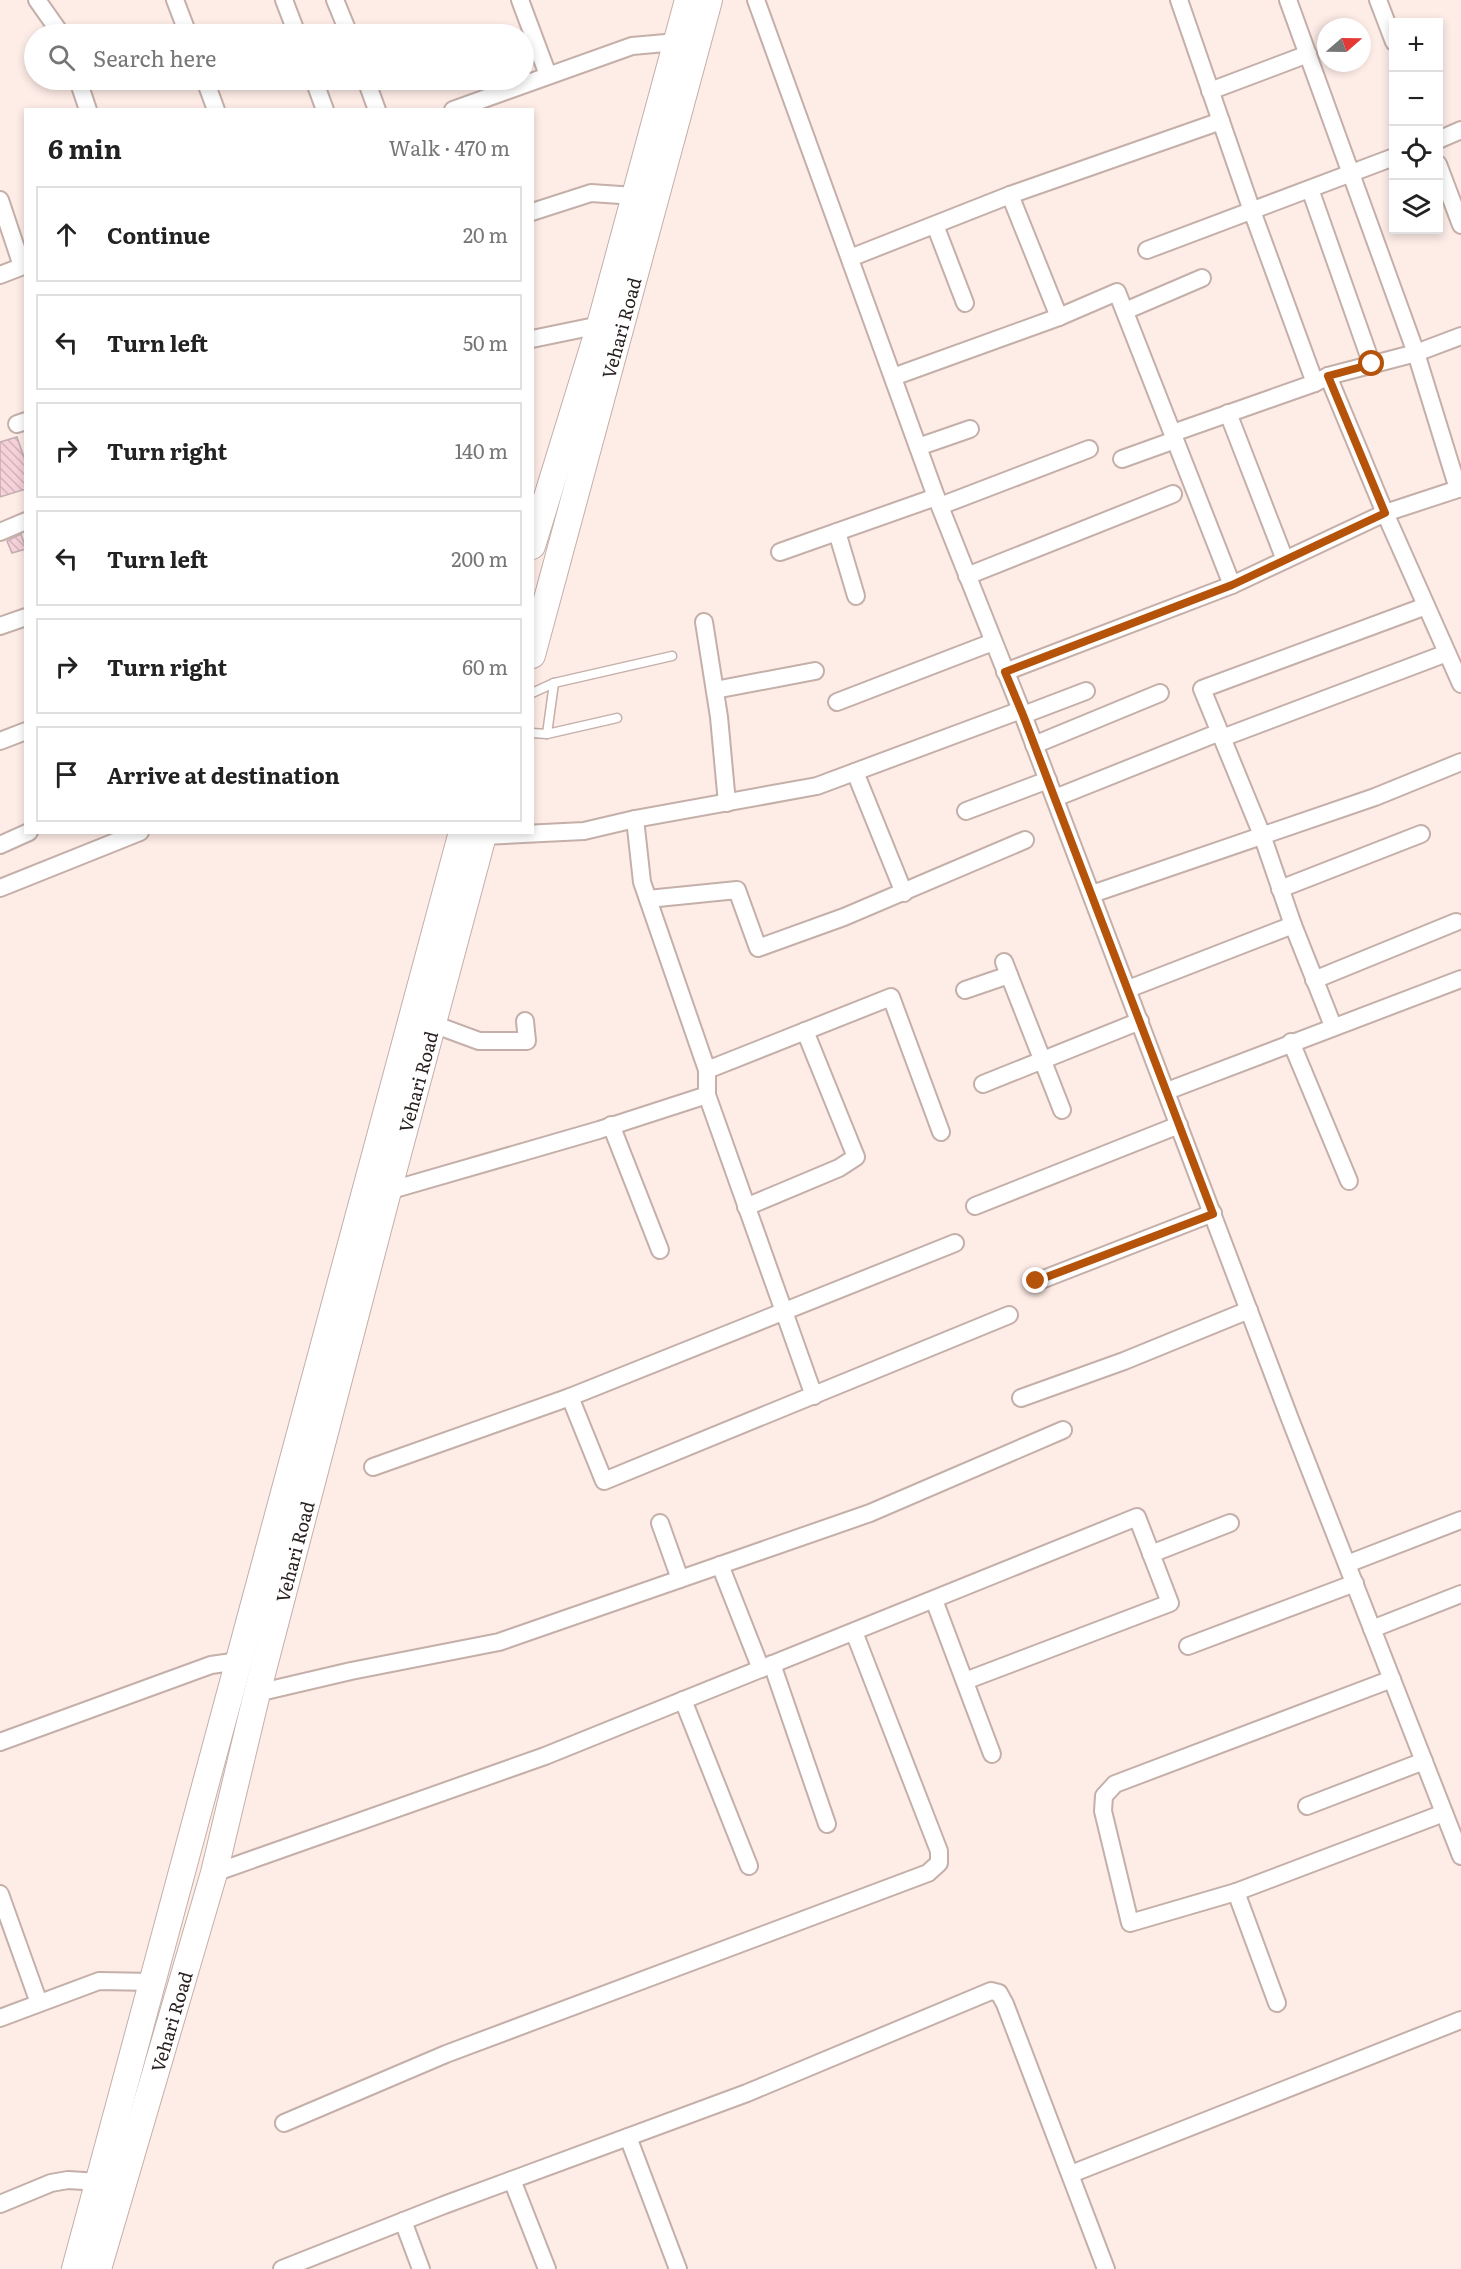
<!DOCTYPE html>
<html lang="en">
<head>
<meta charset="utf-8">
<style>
  :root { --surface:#fff; --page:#f6f6f6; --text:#222; --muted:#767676; --line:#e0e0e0 }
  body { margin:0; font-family:Literata,serif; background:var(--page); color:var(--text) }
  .controls { position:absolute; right:18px; top:18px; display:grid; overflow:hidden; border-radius:0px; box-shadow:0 3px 9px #0003 }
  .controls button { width:54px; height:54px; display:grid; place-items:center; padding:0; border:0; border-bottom:2px solid var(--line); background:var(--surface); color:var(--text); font:30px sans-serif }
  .compass { position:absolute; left:1317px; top:18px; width:54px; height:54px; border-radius:50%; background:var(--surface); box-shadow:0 3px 9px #0003; rotate:70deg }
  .stop { position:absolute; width:18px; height:18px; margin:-14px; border:4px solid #b45309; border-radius:50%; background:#fff }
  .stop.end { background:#b45309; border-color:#fff; box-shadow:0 2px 6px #0008 }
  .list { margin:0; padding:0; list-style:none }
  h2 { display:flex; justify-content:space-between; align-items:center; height:78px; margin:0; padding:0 24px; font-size:26px }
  h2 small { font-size:20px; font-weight:400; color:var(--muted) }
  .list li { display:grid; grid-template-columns:39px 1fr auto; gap:18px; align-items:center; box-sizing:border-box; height:96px; margin:0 12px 12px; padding:0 12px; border:2px solid var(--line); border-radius:0px }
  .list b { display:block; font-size:22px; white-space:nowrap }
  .list em { font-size:20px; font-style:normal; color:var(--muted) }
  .icon { flex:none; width:33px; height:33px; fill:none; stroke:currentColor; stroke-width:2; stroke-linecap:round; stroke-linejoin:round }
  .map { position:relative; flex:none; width:1461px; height:2269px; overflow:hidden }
  .search { position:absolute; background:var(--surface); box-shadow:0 3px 9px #0003; left:24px; top:24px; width:510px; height:66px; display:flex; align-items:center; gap:15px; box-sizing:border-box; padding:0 21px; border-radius:33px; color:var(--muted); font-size:22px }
  .panel { position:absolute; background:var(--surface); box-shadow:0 3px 9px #0003; left:24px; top:108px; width:510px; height:726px; border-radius:0px }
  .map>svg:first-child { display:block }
  .building { fill:url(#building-back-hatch); stroke:#c3aeb3; stroke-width:1.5 }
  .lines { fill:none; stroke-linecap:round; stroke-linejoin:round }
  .lane-casing { stroke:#c4afa9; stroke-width:11 }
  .street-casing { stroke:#c4afa9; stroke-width:20 }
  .primary-casing { stroke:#c4afa9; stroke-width:28 }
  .lane { stroke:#fff; stroke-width:8 }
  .street { stroke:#fff; stroke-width:16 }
  .primary { stroke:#fff; stroke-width:26 }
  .route { stroke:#b45309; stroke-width:8 }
  .labels { text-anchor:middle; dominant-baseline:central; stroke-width:4.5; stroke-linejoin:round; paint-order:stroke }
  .street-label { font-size:18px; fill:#29211f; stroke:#feece7 }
</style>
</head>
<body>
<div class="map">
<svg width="1461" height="2269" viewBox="0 0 1461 2269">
  <defs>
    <pattern id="building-back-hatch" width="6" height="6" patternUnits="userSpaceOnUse" patternTransform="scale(1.5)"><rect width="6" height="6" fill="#f6d1da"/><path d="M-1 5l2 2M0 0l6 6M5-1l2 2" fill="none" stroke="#d3b3bb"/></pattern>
  </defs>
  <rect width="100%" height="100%" fill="#feece7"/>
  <g class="building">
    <path d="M 17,437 L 26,463 L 26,489 L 0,497 L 0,442 Z"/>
    <path d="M 21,534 L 26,549 L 12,553 L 7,541 Z"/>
  </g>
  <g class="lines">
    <defs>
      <g id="lane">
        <path d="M 532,693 L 554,683 L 672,656"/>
        <path d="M 532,733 L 547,734 L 617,718"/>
        <path d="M 547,734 L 554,683"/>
      </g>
      <g id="street">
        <path d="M 37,0 L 61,34"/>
        <path d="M 175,0 L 188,34"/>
        <path d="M 284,0 L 297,34"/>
        <path d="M 335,0 L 349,34"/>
        <path d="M 520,0 L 548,75"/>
        <path d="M 756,0 L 935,494 L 1023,715 L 1290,1419 L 1461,1856"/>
        <path d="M 1179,0 L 1252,211 L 1315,383"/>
        <path d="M 1288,0 L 1416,353 L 1458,489"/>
        <path d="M 1378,0 L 1394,42"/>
        <path d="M 78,80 L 88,110"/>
        <path d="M 205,80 L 216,110"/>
        <path d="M 314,80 L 325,110"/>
        <path d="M 366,80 L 377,110"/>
        <path d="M 1210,91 L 1308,54"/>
        <path d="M 453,110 L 632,46 L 677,42"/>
        <path d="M 1438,140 L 1461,130"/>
        <path d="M 1438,164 L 1461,225"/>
        <path d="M 1310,189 L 1372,365"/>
        <path d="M 1010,195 L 1059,317"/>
        <path d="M 0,200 L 22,266"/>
        <path d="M 532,212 L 591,193 L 635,196"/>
        <path d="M 935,225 L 965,303"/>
        <path d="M 1147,250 L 1394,157"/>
        <path d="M 850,258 L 1010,195 L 1221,121"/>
        <path d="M 0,275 L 26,265"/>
        <path d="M 1125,311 L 1202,278"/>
        <path d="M 532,339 L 600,325"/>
        <path d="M 1328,376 L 1385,513 L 1461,684"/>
        <path d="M 893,377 L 1059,317 L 1117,292 L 1232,585"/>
        <path d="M 1228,413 L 1285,560"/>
        <path d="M 17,424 L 26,421"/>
        <path d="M 1173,433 L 1315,383 L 1328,376 L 1416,353 L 1461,336"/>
        <path d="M 918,447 L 970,429"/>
        <path d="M 1122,459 L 1175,440"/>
        <path d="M 940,506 L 1089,449"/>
        <path d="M 0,532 L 26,521"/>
        <path d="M 837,532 L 856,596"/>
        <path d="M 780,552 L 936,497"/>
        <path d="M 967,576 L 1173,494"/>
        <path d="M 704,622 L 719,717 L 727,803"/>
        <path d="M 0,626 L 26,617"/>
        <path d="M 1005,672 L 1232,585 L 1385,513 L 1461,488"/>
        <path d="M 715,690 L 815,671"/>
        <path d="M 837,702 L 993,642"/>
        <path d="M 1023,715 L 1086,691"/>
        <path d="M 1222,738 L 1447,653"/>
        <path d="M 0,741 L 26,731"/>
        <path d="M 1034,745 L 1160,693"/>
        <path d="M 855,772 L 904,893"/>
        <path d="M 1055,798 L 1220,732"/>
        <path d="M 966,811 L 1048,780"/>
        <path d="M 635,819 L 642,882 L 707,1070 L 707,1095 L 814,1396"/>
        <path d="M 483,836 L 584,831 L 635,819 L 817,786 L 1021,710"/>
        <path d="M 0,845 L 29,832"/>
        <path d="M 0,888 L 140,832"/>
        <path d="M 1280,889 L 1421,834"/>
        <path d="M 1092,894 L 1375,797 L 1461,762"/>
        <path d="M 648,899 L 737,890 L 758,948 L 844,917 L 1025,840"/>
        <path d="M 1293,925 L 1262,835 L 1202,689 L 1426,606"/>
        <path d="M 1004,962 L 1062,1110"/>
        <path d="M 1314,980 L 1456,922"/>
        <path d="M 1128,989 L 1293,925 L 1333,1026"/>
        <path d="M 965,990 L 1009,975"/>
        <path d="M 433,1024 L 479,1041 L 527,1041 L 525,1021"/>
        <path d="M 1291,1042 L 1349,1181"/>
        <path d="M 707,1070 L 891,997 L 941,1132"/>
        <path d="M 983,1084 L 1140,1021"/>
        <path d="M 1167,1091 L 1461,979"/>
        <path d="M 611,1125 L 660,1250"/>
        <path d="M 388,1191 L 599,1130 L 707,1095"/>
        <path d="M 975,1206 L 1179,1125"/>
        <path d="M 746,1207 L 839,1168 L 856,1157 L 805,1031"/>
        <path d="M 1036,1282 L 1213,1213"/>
        <path d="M 570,1397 L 604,1481 L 1009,1315"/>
        <path d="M 1021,1398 L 1124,1361 L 1249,1310"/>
        <path d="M 373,1467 L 570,1397 L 955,1243"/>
        <path d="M 660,1523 L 680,1579"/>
        <path d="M 1151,1554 L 1230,1523"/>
        <path d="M 1347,1564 L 1461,1520"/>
        <path d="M 720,1565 L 761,1669"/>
        <path d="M 934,1600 L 992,1754"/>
        <path d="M 1372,1629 L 1461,1594"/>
        <path d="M 1188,1646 L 1355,1583"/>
        <path d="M 772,1664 L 827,1824"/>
        <path d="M 1392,1679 L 1115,1784 L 1104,1796 L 1103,1811 L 1130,1923 L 1236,1892 L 1444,1813"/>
        <path d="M 257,1693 L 351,1671 L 499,1642 L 870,1513 L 1063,1430"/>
        <path d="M 683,1700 L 749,1866"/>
        <path d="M 0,1742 L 211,1665 L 239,1661"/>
        <path d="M 1307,1806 L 1424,1761"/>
        <path d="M 214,1873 L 545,1756 L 1137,1517 L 1170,1603 L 965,1681"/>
        <path d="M 1236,1892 L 1277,2003"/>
        <path d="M 0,1894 L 39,2003"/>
        <path d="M 0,2018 L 99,1981 L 154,1982"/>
        <path d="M 284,2123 L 446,2054 L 928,1873 L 939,1863 L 939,1851 L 854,1632"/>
        <path d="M 628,2137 L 678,2269"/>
        <path d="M 1071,2174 L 1461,2020"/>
        <path d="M 512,2180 L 547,2269"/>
        <path d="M 0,2204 L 51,2183 L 68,2180 L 100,2182"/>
        <path d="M 403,2221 L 421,2269"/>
        <path d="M 282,2269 L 444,2205 L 747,2093 L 991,1991 L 999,1993 L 1005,2004 L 1106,2269"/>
      </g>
      <g id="primary">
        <path d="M 532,546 L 600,325 L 688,0"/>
        <path id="s1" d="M 532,655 L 709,0"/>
        <path d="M 75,2269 L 462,832"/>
        <path id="s2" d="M 98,2269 L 214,1873 L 257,1693 L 388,1191 L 484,832"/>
      </g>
    </defs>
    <use href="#lane" class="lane-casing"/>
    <use href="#street" class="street-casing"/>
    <use href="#primary" class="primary-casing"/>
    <use href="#lane" class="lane"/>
    <use href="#street" class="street"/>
    <use href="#primary" class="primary"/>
  </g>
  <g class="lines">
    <path class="route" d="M 1036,1281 L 1213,1214 L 1023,715 L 1005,672 L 1232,585 L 1385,513 L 1328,376 L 1372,364"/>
  </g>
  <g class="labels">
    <g class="street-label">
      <text stroke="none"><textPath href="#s1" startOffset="339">Vehari Road</textPath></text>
      <text stroke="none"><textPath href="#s2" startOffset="1230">Vehari Road</textPath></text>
      <text stroke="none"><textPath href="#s2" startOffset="744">Vehari Road</textPath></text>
      <text stroke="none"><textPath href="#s2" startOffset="258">Vehari Road</textPath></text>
    </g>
  </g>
</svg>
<div class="controls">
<button>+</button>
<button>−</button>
<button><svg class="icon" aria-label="locate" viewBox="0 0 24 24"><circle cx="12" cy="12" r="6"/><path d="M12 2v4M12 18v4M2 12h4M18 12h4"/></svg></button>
<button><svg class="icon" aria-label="layers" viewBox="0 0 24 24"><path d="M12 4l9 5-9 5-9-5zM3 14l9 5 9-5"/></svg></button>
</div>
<svg class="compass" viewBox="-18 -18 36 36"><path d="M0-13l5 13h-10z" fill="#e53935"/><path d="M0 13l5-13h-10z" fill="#767676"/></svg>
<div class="stop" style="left:1372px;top:364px"></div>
<div class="stop end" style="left:1036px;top:1281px"></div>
<div class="search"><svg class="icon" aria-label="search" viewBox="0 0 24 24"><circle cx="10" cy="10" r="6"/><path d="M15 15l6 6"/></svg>Search here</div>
<section class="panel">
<h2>6 min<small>Walk · 470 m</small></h2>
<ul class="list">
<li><svg class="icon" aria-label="ahead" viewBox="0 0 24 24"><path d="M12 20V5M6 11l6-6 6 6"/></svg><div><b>Continue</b></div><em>20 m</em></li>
<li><svg class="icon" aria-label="left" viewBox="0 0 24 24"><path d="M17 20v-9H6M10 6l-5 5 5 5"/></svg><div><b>Turn left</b></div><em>50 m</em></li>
<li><svg class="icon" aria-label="right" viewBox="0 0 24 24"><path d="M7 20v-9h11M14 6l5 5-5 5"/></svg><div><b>Turn right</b></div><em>140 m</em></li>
<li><svg class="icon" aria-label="left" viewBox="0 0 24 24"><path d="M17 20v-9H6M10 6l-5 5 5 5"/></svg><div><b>Turn left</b></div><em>200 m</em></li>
<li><svg class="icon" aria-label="right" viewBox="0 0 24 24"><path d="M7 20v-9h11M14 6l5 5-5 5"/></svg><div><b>Turn right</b></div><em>60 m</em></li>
<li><svg class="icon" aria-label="arrive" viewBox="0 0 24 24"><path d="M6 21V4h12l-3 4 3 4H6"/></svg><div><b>Arrive at destination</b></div></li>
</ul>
</section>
</div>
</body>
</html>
